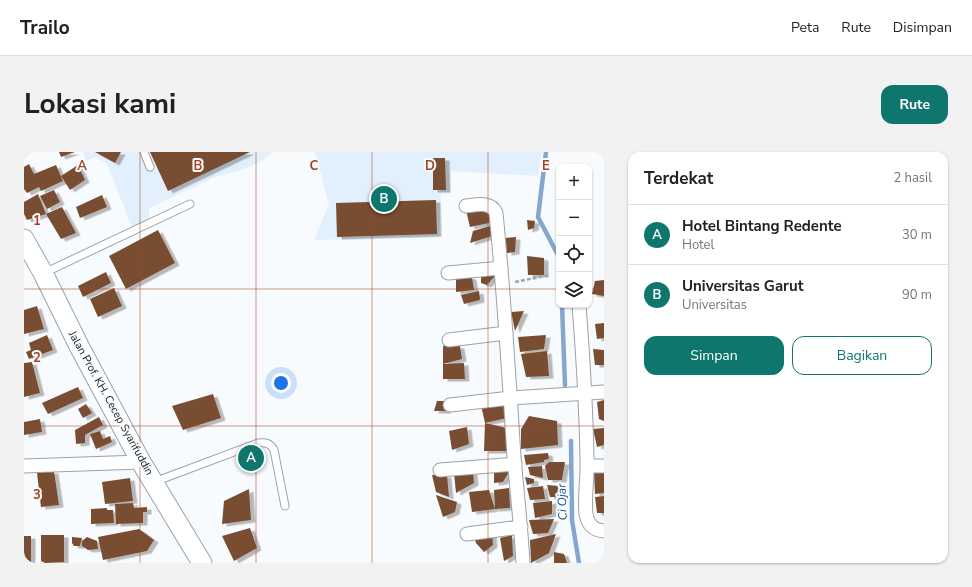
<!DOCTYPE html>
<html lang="id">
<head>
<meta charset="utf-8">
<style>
  :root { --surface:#fff; --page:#f2f2f2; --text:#202124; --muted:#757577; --line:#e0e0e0; --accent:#0f766e }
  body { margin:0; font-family:"Nunito Sans",sans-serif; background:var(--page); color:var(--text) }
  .controls { position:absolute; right:12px; top:12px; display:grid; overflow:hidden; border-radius:8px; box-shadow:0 1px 3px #0004 }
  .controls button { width:36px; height:36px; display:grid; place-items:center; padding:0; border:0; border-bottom:1px solid var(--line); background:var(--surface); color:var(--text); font:20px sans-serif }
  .you { position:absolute; left:257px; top:231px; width:14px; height:14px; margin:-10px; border:3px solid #fff; border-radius:50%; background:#1a73e8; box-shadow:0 0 0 6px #1a73e833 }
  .badge { display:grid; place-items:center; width:26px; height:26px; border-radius:50%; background:var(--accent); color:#fff; font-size:13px; font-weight:700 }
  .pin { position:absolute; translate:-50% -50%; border:2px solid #fff; box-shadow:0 1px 4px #0006 }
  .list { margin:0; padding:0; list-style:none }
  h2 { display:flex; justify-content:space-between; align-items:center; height:52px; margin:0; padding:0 16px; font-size:17px }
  h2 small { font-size:13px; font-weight:400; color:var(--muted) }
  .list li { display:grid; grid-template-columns:26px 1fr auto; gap:12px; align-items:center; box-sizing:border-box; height:60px; padding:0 16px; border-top:1px solid var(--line) }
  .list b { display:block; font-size:15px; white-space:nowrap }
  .list p { margin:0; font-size:13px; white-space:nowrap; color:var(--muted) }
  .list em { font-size:13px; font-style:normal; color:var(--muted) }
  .actions { display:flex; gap:8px; padding:12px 16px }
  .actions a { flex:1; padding:9px 0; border:1px solid var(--accent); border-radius:12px; text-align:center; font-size:14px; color:var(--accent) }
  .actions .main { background:var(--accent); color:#fff }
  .icon { flex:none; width:22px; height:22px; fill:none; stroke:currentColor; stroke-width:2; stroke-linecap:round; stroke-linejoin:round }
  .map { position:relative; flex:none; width:580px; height:411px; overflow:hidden; border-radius:12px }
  header { display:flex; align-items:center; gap:24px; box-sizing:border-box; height:56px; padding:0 20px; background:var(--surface); border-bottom:1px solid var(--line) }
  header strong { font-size:19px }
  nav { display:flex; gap:22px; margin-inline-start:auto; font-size:14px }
  .intro { display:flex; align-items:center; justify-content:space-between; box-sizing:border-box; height:96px; padding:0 24px }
  h1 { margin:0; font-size:28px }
  .button { padding:10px 18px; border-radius:12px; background:var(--accent); color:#fff; font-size:14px; font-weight:700 }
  main { display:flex; gap:24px; padding:0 24px }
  aside { flex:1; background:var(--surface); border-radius:12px; box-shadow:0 1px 3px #0004 }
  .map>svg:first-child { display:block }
  .built { fill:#e2effd }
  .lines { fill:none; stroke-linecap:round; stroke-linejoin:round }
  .stream { stroke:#84a7cf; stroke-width:4.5 }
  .building { fill:#784e32; filter:url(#shadow) }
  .service-casing { stroke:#9aa2a9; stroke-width:9 }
  .minor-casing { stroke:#9aa2a9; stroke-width:15 }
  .secondary-casing { stroke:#9aa2a9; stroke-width:21 }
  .path { stroke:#a2a5a8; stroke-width:2.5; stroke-dasharray:4 2; stroke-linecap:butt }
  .service { stroke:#fff; stroke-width:7 }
  .minor { stroke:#fff; stroke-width:13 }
  .secondary { stroke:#fff; stroke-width:19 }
  .grid { fill:none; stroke:#aa4222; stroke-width:1; stroke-opacity:0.55 }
  .labels { text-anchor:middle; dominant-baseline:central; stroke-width:4; stroke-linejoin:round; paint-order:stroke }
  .street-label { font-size:11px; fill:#181b1d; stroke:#f8fbfe }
  .water-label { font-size:12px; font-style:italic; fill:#1f5083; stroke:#f8fbfe }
  .grid-label { font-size:13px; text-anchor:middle; font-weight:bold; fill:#aa4222; stroke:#f8fbfe; stroke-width:4; stroke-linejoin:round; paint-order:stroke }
</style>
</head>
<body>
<header>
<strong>Trailo</strong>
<nav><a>Peta</a><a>Rute</a><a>Disimpan</a></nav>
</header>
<div class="intro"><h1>Lokasi kami</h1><a class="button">Rute</a></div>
<main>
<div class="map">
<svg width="580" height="411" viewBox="0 0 580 411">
  <defs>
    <filter id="shadow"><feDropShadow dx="4.5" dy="2.5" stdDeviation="0" flood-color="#0004"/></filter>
  </defs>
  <rect width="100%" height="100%" fill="#f8fbfe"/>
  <g class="built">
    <path d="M 59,0 L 249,0 L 232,12 L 214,19 L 191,25 L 125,56 L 125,68 L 108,75 L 83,12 L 72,5 L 62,9 Z"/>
    <path d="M 291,0 L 518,0 L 514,24 L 426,19 L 425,42 L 417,42 L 415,85 L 290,88 L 305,52 Z"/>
  </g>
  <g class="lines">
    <g class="stream">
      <path d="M 522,0 L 514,65 L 535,105"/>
      <path d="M 538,153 L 541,233"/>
      <path d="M 547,289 L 548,368 L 555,411"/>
    </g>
  </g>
  <g class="building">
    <path d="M 35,0 L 51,0 L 37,5 Z"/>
    <path d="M 71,0 L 97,0 L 91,11 Z"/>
    <path d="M 126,0 L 226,0 L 144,39 Z"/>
    <path d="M 409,6 L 421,6 L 422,38 L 409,38 Z"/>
    <path d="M 5,12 L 10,22 L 32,13 L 39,29 L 17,39 L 15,35 L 3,41 L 0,37 L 0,15 Z"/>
    <path d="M 54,13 L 61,28 L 46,38 L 37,24 Z"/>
    <path d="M 30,38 L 36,50 L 23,57 L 16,44 Z"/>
    <path d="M 14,42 L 22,62 L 3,68 L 0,62 L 0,50 Z"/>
    <path d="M 78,43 L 83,55 L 56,66 L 52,55 Z"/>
    <path d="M 412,48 L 413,82 L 313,85 L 312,51 Z"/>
    <path d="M 38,55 L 52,81 L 37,87 L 22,62 Z"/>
    <path d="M 465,57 L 465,71 L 446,75 L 442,58 Z"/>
    <path d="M 503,68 L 511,69 L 510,76 L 504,78 Z"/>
    <path d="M 466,74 L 468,84 L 446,91 L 449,79 Z"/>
    <path d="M 134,78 L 151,111 L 102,137 L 85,104 Z"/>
    <path d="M 492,85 L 491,100 L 483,101 L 481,86 Z"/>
    <path d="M 503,104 L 520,106 L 520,123 L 504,123 Z"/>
    <path d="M 82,120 L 87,131 L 59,145 L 54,134 Z"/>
    <path d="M 457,120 L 471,124 L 463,133 L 457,131 Z"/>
    <path d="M 432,123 L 448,125 L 450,138 L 432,140 Z"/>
    <path d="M 580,128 L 580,144 L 568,142 L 571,129 Z"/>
    <path d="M 90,136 L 98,154 L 74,165 L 66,147 Z"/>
    <path d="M 455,139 L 456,148 L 440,152 L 437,143 Z"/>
    <path d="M 13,154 L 20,177 L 0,182 L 0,158 Z"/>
    <path d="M 500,159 L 491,179 L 487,160 Z"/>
    <path d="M 580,171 L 580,186 L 573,187 L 571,172 Z"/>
    <path d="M 23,183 L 29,198 L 5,207 L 2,200 L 7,198 L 5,191 Z"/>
    <path d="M 522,183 L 520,197 L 496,200 L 494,185 Z"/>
    <path d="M 419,194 L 436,194 L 438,207 L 419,212 Z"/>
    <path d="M 569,197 L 580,198 L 580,213 L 571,213 Z"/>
    <path d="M 523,199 L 525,224 L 502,225 L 497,202 Z"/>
    <path d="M 8,210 L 16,241 L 0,245 L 0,211 Z"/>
    <path d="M 440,211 L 441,227 L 419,227 L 419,212 Z"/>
    <path d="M 54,235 L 59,246 L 24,262 L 18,251 Z"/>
    <path d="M 189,242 L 197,266 L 159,278 L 148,254 Z"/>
    <path d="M 580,248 L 580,269 L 575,267 L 573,250 Z"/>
    <path d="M 413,249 L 424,249 L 422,259 L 410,259 Z"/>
    <path d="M 483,251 L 483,266 L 461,271 L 457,253 Z"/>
    <path d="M 62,252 L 68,261 L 59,266 L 54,257 Z"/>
    <path d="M 505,264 L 533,269 L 534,293 L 497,297 L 497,277 Z"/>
    <path d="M 75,265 L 79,273 L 61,283 L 61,291 L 52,292 L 51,278 Z"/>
    <path d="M 16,267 L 18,280 L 0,283 L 0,270 Z"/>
    <path d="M 461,271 L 483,276 L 485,299 L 460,299 Z"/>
    <path d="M 443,275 L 445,292 L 428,298 L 425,279 Z"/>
    <path d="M 580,276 L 580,293 L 573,295 L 569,277 Z"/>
    <path d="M 76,279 L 79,287 L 86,284 L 88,290 L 72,297 L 66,282 Z"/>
    <path d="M 524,301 L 525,307 L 520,308 L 520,310 L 502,313 L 500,303 Z"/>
    <path d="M 525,310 L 541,310 L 538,328 L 524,328 L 521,314 Z"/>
    <path d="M 518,314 L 519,326 L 506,323 L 504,315 Z"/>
    <path d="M 470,318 L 486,318 L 479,330 L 470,331 Z"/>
    <path d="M 30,319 L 35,353 L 17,355 L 13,321 Z"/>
    <path d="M 449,320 L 450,331 L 432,341 L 430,321 Z"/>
    <path d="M 570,320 L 580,320 L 580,341 L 571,342 Z"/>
    <path d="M 408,323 L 423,323 L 425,345 L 412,340 Z"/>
    <path d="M 501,325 L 510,327 L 510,331 L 503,333 Z"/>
    <path d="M 106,326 L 109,349 L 81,352 L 78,330 Z"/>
    <path d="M 523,333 L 535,334 L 534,345 L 526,345 Z"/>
    <path d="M 519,334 L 521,347 L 506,348 L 503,336 Z"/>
    <path d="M 485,336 L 486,356 L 471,357 L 470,338 Z"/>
    <path d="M 225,337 L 227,368 L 198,372 L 200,349 Z"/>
    <path d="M 465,338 L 471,357 L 448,360 L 445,340 Z"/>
    <path d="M 412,343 L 433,350 L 431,360 L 419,365 Z"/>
    <path d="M 580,344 L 580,361 L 573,361 L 571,345 Z"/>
    <path d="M 528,349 L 528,362 L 511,366 L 509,351 Z"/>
    <path d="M 109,351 L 110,356 L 123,355 L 123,360 L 119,360 L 119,371 L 92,372 L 91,352 Z"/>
    <path d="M 83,356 L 83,358 L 89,358 L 90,371 L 67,372 L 67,357 Z"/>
    <path d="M 530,367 L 524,381 L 509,382 L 505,368 Z"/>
    <path d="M 226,376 L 233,396 L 210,409 L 198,384 Z"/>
    <path d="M 115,377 L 130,388 L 123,399 L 79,408 L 74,385 Z"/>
    <path d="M 468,379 L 469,393 L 460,400 L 452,391 L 450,385 Z"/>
    <path d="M 532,382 L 525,401 L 507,411 L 506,388 Z"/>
    <path d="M 17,383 L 40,383 L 40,410 L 21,411 L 17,409 Z"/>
    <path d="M 488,383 L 489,404 L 480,409 L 476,386 Z"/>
    <rect x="0" y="384" width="7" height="27"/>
    <path d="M 48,385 L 58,386 L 56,394 L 50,394 L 48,391 Z"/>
    <path d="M 63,385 L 73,389 L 74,397 L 64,398 L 58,394 L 58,389 Z"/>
    <path d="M 530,400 L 540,402 L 543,411 L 530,411 Z"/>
  </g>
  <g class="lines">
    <defs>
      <g id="service">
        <path d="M 120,0 L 126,15"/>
        <path d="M 20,121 L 166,52"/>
        <path d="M 130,330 L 234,291 C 242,290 246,291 250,298 L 261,354"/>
      </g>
      <g id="minor">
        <path d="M 442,54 C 452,53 467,49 472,61 C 480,142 485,223 490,305 C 493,340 497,375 499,411"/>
        <path d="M 424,121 L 477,116"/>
        <path d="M 555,153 C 559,204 562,255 563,307 C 564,325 560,344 562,362 C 564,373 569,378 580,379"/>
        <path d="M 425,188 L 482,181"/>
        <path d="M 426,253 L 487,246 L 580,240"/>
        <path d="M 0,314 L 117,310"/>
        <path d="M 564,314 L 580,314"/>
        <path d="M 416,318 L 491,312"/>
        <path d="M 443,382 L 497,375"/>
      </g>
      <path id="secondary" d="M 0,87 L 19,121 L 55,194 L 117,310 L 178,411"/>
    </defs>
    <use href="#service" class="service-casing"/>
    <use href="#minor" class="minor-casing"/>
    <use href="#secondary" class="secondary-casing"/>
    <path class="path" d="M 491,130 L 526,123"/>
    <use href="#service" class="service"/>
    <use href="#minor" class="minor"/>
    <use href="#secondary" class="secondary"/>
  </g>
  <path class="grid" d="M 116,0 L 116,411M 232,0 L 232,411M 348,0 L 348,411M 464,0 L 464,411M 0,137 L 535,137M 565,137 L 580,137M 0,274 L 580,274"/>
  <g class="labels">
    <g class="street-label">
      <text transform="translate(87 251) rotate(61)">Jalan Prof. KH. Cecep Syarifuddin</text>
    </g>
    <g class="water-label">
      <text transform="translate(538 350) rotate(-92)">Ci Ojar</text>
    </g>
  </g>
  <g class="grid-label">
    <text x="58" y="18">A</text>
    <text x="174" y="18">B</text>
    <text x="290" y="18">C</text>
    <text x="406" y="18">D</text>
    <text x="522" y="18">E</text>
    <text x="13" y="73">1</text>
    <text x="13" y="210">2</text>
    <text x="13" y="347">3</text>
  </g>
</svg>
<div class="controls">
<button>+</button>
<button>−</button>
<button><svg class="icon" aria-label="locate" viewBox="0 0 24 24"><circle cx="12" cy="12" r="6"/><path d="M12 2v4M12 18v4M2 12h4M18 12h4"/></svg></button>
<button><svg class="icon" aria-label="layers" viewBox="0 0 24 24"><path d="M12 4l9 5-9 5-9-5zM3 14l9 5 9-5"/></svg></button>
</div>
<div class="you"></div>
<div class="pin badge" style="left:227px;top:306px">A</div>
<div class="pin badge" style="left:360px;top:47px">B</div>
</div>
<aside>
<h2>Terdekat<small>2 hasil</small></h2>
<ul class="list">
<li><span class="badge">A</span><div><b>Hotel Bintang Redente</b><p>Hotel</p></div><em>30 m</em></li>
<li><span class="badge">B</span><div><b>Universitas Garut</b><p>Universitas</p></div><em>90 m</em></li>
</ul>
<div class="actions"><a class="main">Simpan</a><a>Bagikan</a></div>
</aside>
</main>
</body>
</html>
